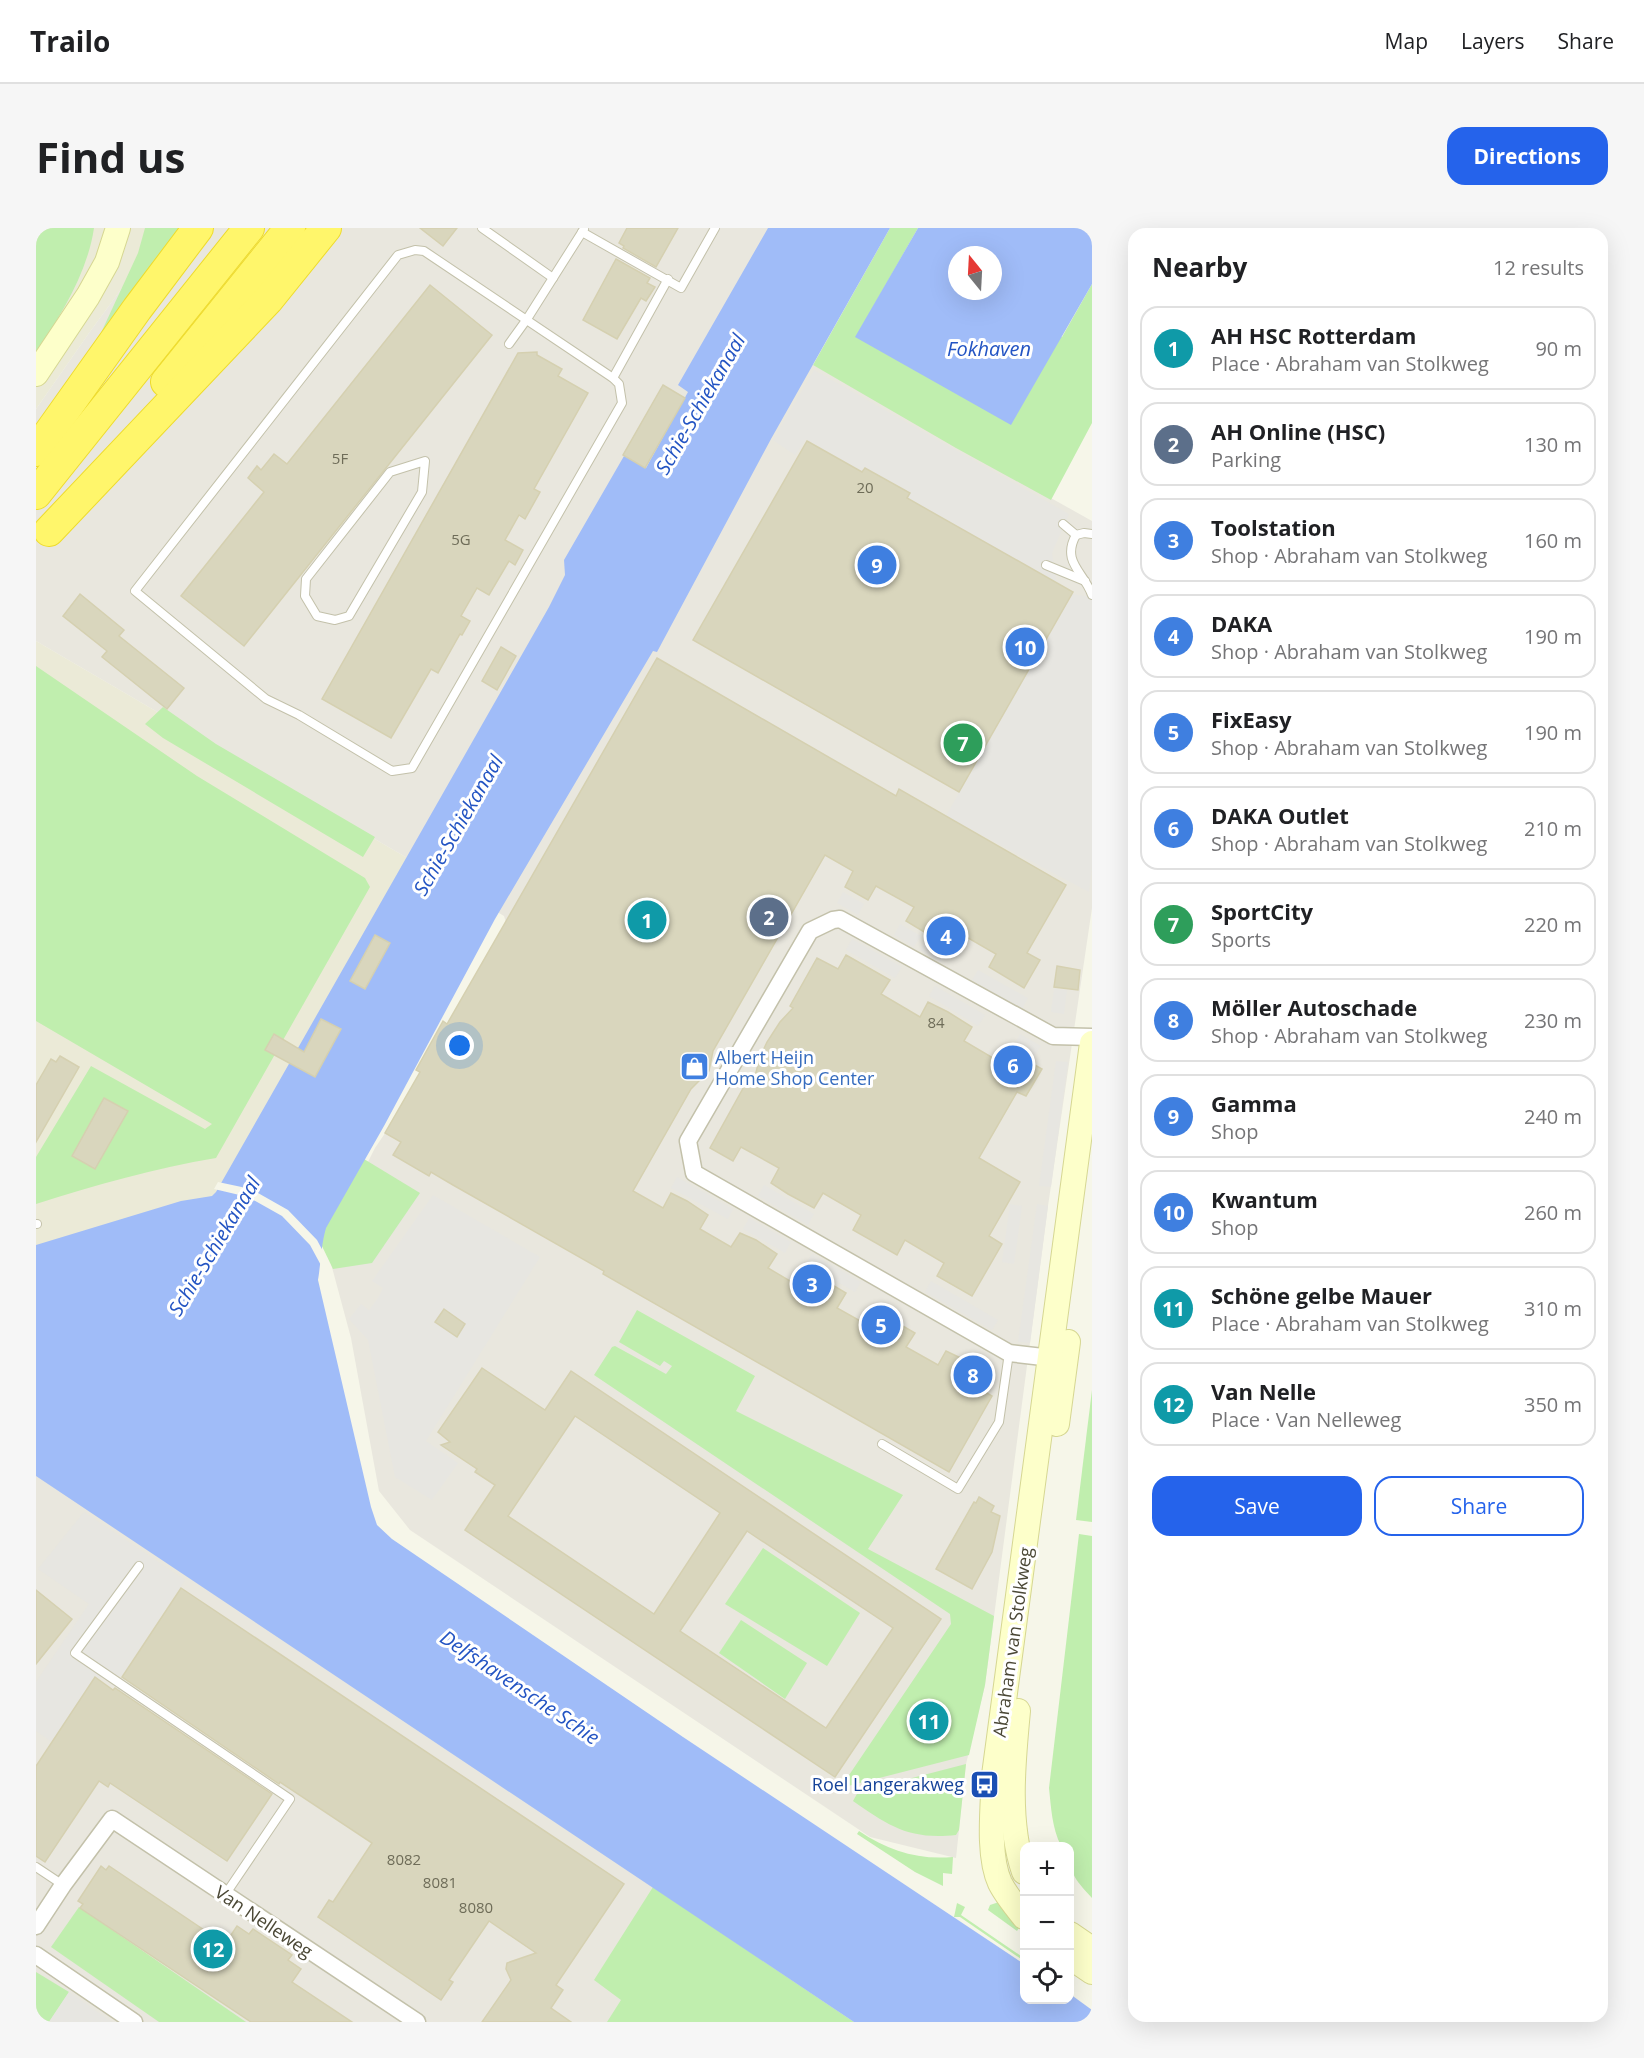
<!DOCTYPE html>
<html lang="en">
<head>
<meta charset="utf-8">
<style>
  :root { --surface:#fff; --page:#f6f6f6; --text:#202124; --muted:#757577; --line:#e0e0e0; --accent:#2563eb }
  body { margin:0; font-family:"Open Sans",sans-serif; background:var(--page); color:var(--text) }
  .controls { position:absolute; right:18px; bottom:18px; display:grid; overflow:hidden; border-radius:12px; box-shadow:0 6px 24px #0002 }
  .controls button { width:54px; height:54px; display:grid; place-items:center; padding:0; border:0; border-bottom:2px solid var(--line); background:var(--surface); color:var(--text); font:30px sans-serif }
  .compass { position:absolute; left:912px; top:18px; width:54px; height:54px; border-radius:50%; background:var(--surface); box-shadow:0 6px 24px #0002; rotate:342deg }
  .you { position:absolute; left:424px; top:818px; width:21px; height:21px; margin:-15px; border:4px solid #fff; border-radius:50%; background:#1a73e8; box-shadow:0 0 0 9px #1a73e833 }
  .badge { display:grid; place-items:center; width:39px; height:39px; border-radius:50%; background:var(--accent); color:#fff; font-size:20px; font-weight:700 }
  .pin { position:absolute; translate:-50% -50%; border:3px solid #fff; box-shadow:0 2px 6px #0006 }
  .list { margin:0; padding:0; list-style:none }
  h2 { display:flex; justify-content:space-between; align-items:center; height:78px; margin:0; padding:0 24px; font-size:26px }
  h2 small { font-size:20px; font-weight:400; color:var(--muted) }
  .list li { display:grid; grid-template-columns:39px 1fr auto; gap:18px; align-items:center; box-sizing:border-box; height:84px; margin:0 12px 12px; padding:0 12px; border:2px solid var(--line); border-radius:18px }
  .list b { display:block; font-size:22px; white-space:nowrap }
  .list p { margin:0; font-size:20px; white-space:nowrap; color:var(--muted) }
  .list em { font-size:20px; font-style:normal; color:var(--muted) }
  .actions { display:flex; gap:12px; padding:18px 24px }
  .actions a { flex:1; padding:14px 0; border:2px solid var(--accent); border-radius:18px; text-align:center; font-size:21px; color:var(--accent) }
  .actions .main { background:var(--accent); color:#fff }
  .icon { flex:none; width:33px; height:33px; fill:none; stroke:currentColor; stroke-width:2; stroke-linecap:round; stroke-linejoin:round }
  .map { position:relative; flex:none; width:1056px; height:1794px; overflow:hidden; border-radius:18px }
  header { display:flex; align-items:center; gap:36px; box-sizing:border-box; height:84px; padding:0 30px; background:var(--surface); border-bottom:2px solid var(--line) }
  header strong { font-size:28px }
  nav { display:flex; gap:33px; margin-inline-start:auto; font-size:21px }
  .intro { display:flex; align-items:center; justify-content:space-between; box-sizing:border-box; height:144px; padding:0 36px }
  h1 { margin:0; font-size:42px }
  .button { padding:15px 27px; border-radius:18px; background:var(--accent); color:#fff; font-size:21px; font-weight:700 }
  main { display:flex; gap:36px; padding:0 36px }
  aside { flex:1; background:var(--surface); border-radius:18px; box-shadow:0 6px 24px #0002 }
  .map>svg:first-child { display:block }
  .residential { fill:#ebead7 }
  .industrial { fill:#e9e7de }
  .green { fill:#c0eeae }
  .parking { fill:#e7e6e1 }
  .water { fill:#a0bcf8; fill-rule:evenodd }
  .pier { fill:#f6f6e9 }
  .building { fill:#d9d6bd; stroke:#d5d0b0; stroke-width:1.5; fill-rule:evenodd }
  .lines { fill:none; stroke-linecap:round; stroke-linejoin:round }
  .lane-casing { stroke:#c3c1aa; stroke-width:10 }
  .street-casing { stroke:#c3c1aa; stroke-width:19 }
  .secondary-casing { stroke:#d6d792; stroke-width:26 }
  .highway-casing { stroke:#eedb2c; stroke-width:32 }
  .lane { stroke:#fff; stroke-width:8 }
  .street { stroke:#fff; stroke-width:16 }
  .secondary { stroke:#fdffca; stroke-width:24 }
  .highway { stroke:#fff66b; stroke-width:30 }
  .labels { text-anchor:middle; dominant-baseline:central; stroke-width:6; stroke-linejoin:round; paint-order:stroke }
  .number-label { font-size:15px; fill:#6e6c58 }
  .shop-label { font-size:18px; fill:#366cbe; stroke:#fff; text-anchor:start }
  .street-label { font-size:18px; fill:#4b4836; stroke:#fff }
  .transit-label { font-size:18px; fill:#164399; stroke:#fff; text-anchor:end }
  .water-label { font-size:20px; font-style:italic; fill:#2354c3; stroke:#fff }
</style>
</head>
<body>
<header>
<strong>Trailo</strong>
<nav><a>Map</a><a>Layers</a><a>Share</a></nav>
</header>
<div class="intro"><h1>Find us</h1><a class="button">Directions</a></div>
<main>
<div class="map">
<svg width="1056" height="1794" viewBox="0 0 1056 1794">
  <rect width="100%" height="100%" fill="#f6f6e9"/>
  <g class="residential">
    <path d="M 0,0 L 130,0 L 53,105 L 0,181 Z"/>
    <path d="M 0,413 L 385,638 L 183,985 L 0,1030 Z"/>
  </g>
  <g class="industrial">
    <path d="M 130,0 L 740,0 L 690,88 L 1056,293 L 1056,680 L 1012,978 L 949,1457 L 930,1536 L 920,1630 L 834,1609 L 374,1302 L 343,1263 L 315,1110 L 290,1017 L 339,920 L 477,716 L 468,688 L 385,638 L 0,413 L 0,181 L 53,105 Z"/>
    <path d="M 0,1222 L 863,1794 L 0,1794 Z"/>
  </g>
  <g class="green">
    <path d="M 0,0 L 58,0 C 51,47 24,87 0,126 Z"/>
    <path d="M 109,0 L 143,0 L 58,120 L 102,25 Z"/>
    <path d="M 854,0 L 882,0 L 820,109 L 1026,109 L 1056,56 L 1056,195 L 1015,272 L 920,220 L 777,137 Z"/>
    <path d="M 0,438 L 161,548 L 329,650 L 334,659 L 180,930 C 120,940 59,957 0,976 L 0,929 L 55,838 L 169,901 L 176,896 L 0,793 Z"/>
    <path d="M 127,479 L 180,516 L 339,609 L 327,629 L 127,510 L 109,496 Z"/>
    <path d="M 328,931 L 384,965 L 336,1035 L 297,1041 L 285,1016 L 289,1000 Z"/>
    <path d="M 601,1082 L 719,1148 L 700,1183 L 867,1267 L 832,1321 L 958,1388 L 949,1457 L 933,1527 L 812,1558 L 807,1556 L 915,1396 L 914,1386 L 558,1147 L 576,1119 L 579,1118 L 630,1146 L 636,1138 L 628,1133 L 624,1138 L 583,1114 Z"/>
    <path d="M 1056,1162 L 1056,1294 L 1040,1292 Z"/>
    <path d="M 1043,1306 L 1056,1308 L 1056,1670 C 1037,1649 1034,1647 1034,1618 L 1025,1618 C 1016,1600 1015,1579 1013,1560 Z"/>
    <path d="M 727,1320 L 824,1385 L 791,1438 L 689,1376 Z"/>
    <path d="M 705,1392 L 771,1435 L 749,1471 L 683,1425 Z"/>
    <path d="M 930,1536 L 923,1602 L 920,1607 C 873,1612 853,1598 817,1573 L 822,1564 Z"/>
    <path d="M 823,1603 C 853,1623 881,1632 917,1629 L 916,1646 L 907,1645 L 907,1658 L 879,1644 L 821,1606 Z"/>
    <path d="M 617,1659 L 818,1794 L 571,1794 L 585,1772 L 558,1752 Z"/>
    <path d="M 969,1672 L 986,1695 L 981,1703 L 952,1682 L 954,1677 Z"/>
    <path d="M 921,1675 L 929,1679 L 925,1687 L 988,1730 L 988,1733 L 924,1689 L 918,1689 Z"/>
    <path d="M 43,1679 L 210,1794 L 123,1794 L 15,1719 Z"/>
    <path d="M 0,1744 L 33,1764 L 13,1794 L 0,1794 Z"/>
  </g>
  <g class="parking">
    <path d="M 778,142 L 1033,286 L 1016,325 L 1021,357 L 770,211 L 759,227 L 737,212 Z"/>
    <path d="M 1034,366 L 1056,369 L 1056,639 L 1053,664 L 910,588 Z"/>
    <path d="M 807,664 L 828,676 L 822,687 L 801,675 Z"/>
    <path d="M 864,696 L 885,708 L 878,719 L 858,707 Z"/>
    <path d="M 816,711 L 866,739 L 859,750 L 810,722 Z"/>
    <path d="M 890,711 L 911,723 L 905,734 L 884,722 Z"/>
    <path d="M 942,742 L 992,770 L 986,781 L 936,752 Z"/>
    <path d="M 899,758 L 949,787 L 942,798 L 893,768 Z"/>
    <path d="M 1018,761 L 1031,762 L 1028,786 L 1015,784 Z"/>
    <path d="M 984,806 L 1005,818 L 998,829 L 978,817 Z"/>
    <path d="M 1020,833 L 1032,834 L 1015,959 L 1003,958 Z"/>
    <path d="M 641,949 L 697,981 L 692,991 L 635,960 Z"/>
    <path d="M 728,957 L 778,986 L 772,997 L 722,968 Z"/>
    <path d="M 397,967 L 504,1029 L 390,1213 L 422,1235 L 396,1272 L 359,1249 L 332,1112 L 313,1091 L 325,1076 L 333,1082 L 342,1070 L 347,1060 L 336,1053 Z"/>
    <path d="M 974,976 L 986,978 L 978,1036 L 966,1034 Z"/>
    <path d="M 1001,976 L 1012,978 L 994,1115 L 982,1114 Z"/>
    <path d="M 713,990 L 755,1014 L 749,1025 L 707,1001 Z"/>
    <path d="M 776,1026 L 825,1054 L 819,1064 L 770,1036 Z"/>
    <path d="M 895,1053 L 962,1092 L 956,1102 L 889,1064 Z"/>
    <path d="M 48,1284 L 149,1352 L 86,1448 L 59,1450 L 16,1514 L 0,1503 L 0,1454 L 53,1376 L 2,1341 Z"/>
    <path d="M 33,1764 L 76,1794 L 13,1794 Z"/>
  </g>
  <g class="water">
    <path d="M 732,0 L 854,0 L 735,211 L 621,424 L 617,423 L 459,691 L 348,898 L 290,1000 C 285,1017 285,1034 282,1052 L 335,1279 L 341,1297 L 356,1311 L 647,1509 L 988,1736 L 988,1772 L 1034,1772 L 1034,1766 L 1056,1782 L 1056,1794 L 818,1794 L 0,1248 L 0,1017 L 145,973 L 176,968 L 180,964 L 513,379 L 529,347 L 528,332 L 588,228 L 610,240 L 652,164 L 642,157 Z"/>
    <path d="M 882,0 L 1056,0 L 1056,56 L 975,197 L 819,109 ZM 921,27 L 957,27 L 957,63 L 921,63 Z"/>
  </g>
  <path class="pier" d="M 182,954 L 215,961 L 252,982 L 281,1012 L 289,1027 L 287,1041 L 274,1017 L 246,988 L 212,969 L 178,961 Z"/>
  <g class="building">
    <path d="M 384,0 L 421,0 L 407,18 Z"/>
    <path d="M 591,0 L 642,0 L 620,39 L 587,20 L 588,18 L 583,15 Z"/>
    <path d="M 580,31 L 614,50 L 611,55 L 619,59 L 610,73 L 605,70 L 581,111 L 547,92 Z"/>
    <path d="M 394,57 L 456,107 L 208,418 L 145,368 L 228,264 L 212,250 L 221,238 L 225,242 L 238,226 L 251,236 Z"/>
    <path d="M 501,124 L 501,127 L 526,141 L 522,148 L 552,165 L 498,261 L 504,264 L 489,291 L 483,287 L 469,312 L 487,322 L 479,337 L 473,333 L 453,367 L 441,360 L 425,388 L 434,393 L 426,407 L 424,406 L 402,445 L 395,441 L 355,510 L 286,471 L 482,125 Z"/>
    <path d="M 627,157 L 649,170 L 609,240 L 587,227 Z"/>
    <path d="M 771,213 L 826,244 L 829,240 L 874,265 L 871,270 L 1037,364 L 923,564 L 657,412 Z"/>
    <path d="M 44,366 L 88,402 L 83,408 L 148,460 L 131,481 L 66,429 L 71,423 L 27,388 Z"/>
    <path d="M 465,419 L 480,428 L 461,462 L 446,453 Z"/>
    <path d="M 621,430 L 860,568 L 863,561 L 1030,657 L 991,725 L 1004,732 L 988,760 L 953,739 L 960,726 L 922,704 L 913,719 L 870,693 L 878,679 L 840,658 L 832,672 L 809,659 L 817,643 L 789,627 L 677,823 L 673,843 L 655,861 L 597,963 L 627,980 L 635,965 L 651,973 L 672,987 L 664,1001 L 695,1019 L 704,1005 L 720,1012 L 741,1026 L 732,1040 L 764,1059 L 772,1044 L 788,1052 L 810,1065 L 801,1080 L 833,1098 L 841,1083 L 879,1105 L 870,1119 L 902,1137 L 910,1123 L 933,1134 L 947,1144 L 939,1158 L 956,1168 L 913,1244 L 567,1046 L 568,1043 L 417,957 L 395,944 L 393,948 L 357,927 L 365,914 L 349,905 L 384,844 L 380,842 L 407,793 L 411,796 Z"/>
    <path d="M 339,707 L 354,715 L 329,761 L 314,753 Z"/>
    <path d="M 810,727 L 854,752 L 845,766 L 884,789 L 892,774 L 912,784 L 936,799 L 928,813 L 967,836 L 974,823 L 1006,841 L 990,868 L 981,864 L 943,930 L 984,954 L 953,1008 L 966,1016 L 936,1068 L 901,1048 L 908,1035 L 869,1012 L 861,1027 L 817,1002 L 825,987 L 787,965 L 778,980 L 752,966 L 735,955 L 743,940 L 705,919 L 697,933 L 674,920 L 715,846 L 719,848 L 724,829 L 731,814 L 744,794 L 757,780 L 754,778 L 781,730 L 802,741 Z"/>
    <path d="M 1021,738 L 1044,742 L 1042,762 L 1018,759 Z"/>
    <path d="M 285,791 L 305,801 L 279,849 L 229,822 L 238,806 L 268,824 Z"/>
    <path d="M 24,828 L 43,839 L 0,914 L 0,857 L 15,831 L 20,834 Z"/>
    <path d="M 68,870 L 92,883 L 59,941 L 36,928 Z"/>
    <path d="M 408,1081 L 429,1096 L 421,1109 L 399,1094 Z"/>
    <path d="M 446,1140 L 509,1182 L 535,1143 L 905,1391 L 799,1549 L 429,1302 L 459,1257 L 439,1244 L 441,1241 L 405,1217 L 414,1214 L 402,1204 ZM 539,1188 L 684,1285 L 618,1386 L 472,1288 ZM 711,1303 L 857,1400 L 790,1500 L 644,1403 Z"/>
    <path d="M 943,1269 L 958,1278 L 955,1284 L 964,1288 L 956,1324 L 936,1361 L 900,1341 L 938,1274 L 940,1275 Z"/>
    <path d="M 145,1360 L 588,1656 L 520,1757 L 527,1762 L 515,1780 L 535,1794 L 446,1794 L 475,1752 L 470,1741 L 471,1735 L 500,1725 L 453,1693 L 413,1752 L 417,1754 L 405,1772 L 282,1689 L 293,1672 L 297,1674 L 336,1615 L 244,1554 L 243,1556 L 86,1449 Z"/>
    <path d="M 0,1362 L 36,1391 L 0,1436 Z"/>
    <path d="M 59,1449 L 77,1462 L 79,1460 L 236,1566 L 191,1633 L 74,1555 L 72,1559 L 63,1553 L 9,1634 L 0,1628 L 0,1538 Z"/>
    <path d="M 65,1638 L 70,1642 L 73,1638 L 189,1716 L 201,1698 L 213,1706 L 217,1701 L 256,1727 L 252,1732 L 265,1741 L 256,1754 L 316,1794 L 215,1794 L 44,1680 L 47,1676 L 42,1673 Z"/>
  </g>
  <g class="lines">
    <defs>
      <g id="lane">
        <path d="M 446,0 L 517,50"/>
        <path d="M 546,4 L 645,60 L 679,0"/>
        <path d="M 379,22 L 388,23 L 577,150 L 583,156 L 586,175 L 376,540 L 356,543 L 263,487 L 230,471 L 99,363 L 362,27 Z"/>
        <path d="M 473,116 L 491,91 L 548,1"/>
        <path d="M 577,150 L 632,51"/>
        <path d="M 389,233 L 386,264 L 313,388 L 299,392 L 281,388 L 269,368 L 270,351 L 354,244 Z"/>
        <path d="M 1027,296 L 1040,307 L 1048,305 L 1056,306"/>
        <path d="M 1040,307 C 1025,334 1048,344 1056,367"/>
        <path d="M 1010,337 L 1049,353"/>
        <path d="M 0,996 L 1,996"/>
        <path d="M 846,1216 L 922,1261 L 963,1194 L 973,1125"/>
        <path d="M 103,1338 L 39,1425 L 254,1571 L 189,1667"/>
        <path d="M 0,1639 L 27,1657"/>
      </g>
      <g id="street">
        <path d="M 1024,1131 L 973,1125 L 658,945 L 652,913 L 774,703 L 797,692 L 804,691 L 1017,808 L 1056,809"/>
        <path d="M 0,1698 L 27,1657 L 76,1591 L 381,1794"/>
        <path d="M 0,1727 L 98,1794"/>
      </g>
      <g id="secondary">
        <path d="M 0,146 L 52,68 L 71,34 L 82,0"/>
        <path d="M 1021,1196 L 1032,1114"/>
        <path d="M 982,1483 C 977,1535 971,1594 988,1644"/>
        <path d="M 988,1689 C 980,1679 970,1667 964,1655 C 951,1627 957,1578 958,1547 L 1056,815"/>
        <path d="M 1034,1706 L 1056,1721"/>
        <path d="M 1034,1729 L 1056,1744"/>
      </g>
      <g id="highway">
        <path d="M 130,154 L 254,0"/>
        <path d="M 0,223 L 101,81 L 162,0"/>
        <path d="M 0,266 L 213,0"/>
        <path d="M 13,303 L 232,72 L 290,0"/>
      </g>
    </defs>
    <use href="#lane" class="lane-casing"/>
    <use href="#street" class="street-casing"/>
    <use href="#secondary" class="secondary-casing"/>
    <use href="#highway" class="highway-casing"/>
    <use href="#lane" class="lane"/>
    <use href="#street" class="street"/>
    <use href="#secondary" class="secondary"/>
    <use href="#highway" class="highway"/>
  </g>
  <defs>
    <symbol id="shop-square" viewBox="-11 -11 22 22"><rect x="-9" y="-9" width="18" height="18" rx="4" fill="#3f7fe0" stroke="#fff"/><path d="M-5-2.5h2.3a2.7 3.5 0 0 1 5.4 0H5L5.5 6h-11ZM-1.5-2.5h3a1.5 2.3 0 0 0-3 0Z" fill="#fff"/></symbol>
    <symbol id="bus-square" viewBox="-11 -11 22 22"><rect x="-9" y="-9" width="18" height="18" rx="4" fill="#1a4fb4" stroke="#fff"/><path d="M-5-6H5V4H4V6H2V4H-2V6H-4V4H-5ZM-3.5-4V0h7V-4ZM-3.5 1.2v1.5H-2V1.2ZM2 1.2v1.5H3.5V1.2Z" fill="#fff"/></symbol>
  </defs>
  <g fill-rule="evenodd">
    <use href="#shop-square" x="642" y="822" width="33" height="33"/>
    <use href="#bus-square" x="932" y="1540" width="33" height="33"/>
  </g>
  <g class="labels">
    <g class="number-label">
      <text x="304" y="230">5F</text>
      <text x="829" y="259">20</text>
      <text x="425" y="311">5G</text>
      <text x="900" y="794">84</text>
      <text x="368" y="1631">8082</text>
      <text x="404" y="1654">8081</text>
      <text x="440" y="1679">8080</text>
    </g>
    <g class="shop-label">
      <text x="679" y="829">Albert Heijn<tspan x="679" dy="21">Home Shop Center</tspan></text>
    </g>
    <g class="street-label">
      <text transform="translate(976 1414) rotate(-82)">Abraham van Stolkweg</text>
      <text transform="translate(228 1693) rotate(34)">Van Nelleweg</text>
    </g>
    <g class="transit-label">
      <text x="928" y="1556">Roel Langerakweg</text>
    </g>
    <g class="water-label">
      <text x="953" y="120">Fokhaven</text>
      <text transform="translate(664 176) rotate(-60)">Schie-Schiekanaal</text>
      <text transform="translate(422 597) rotate(-60)">Schie-Schiekanaal</text>
      <text transform="translate(178 1018) rotate(-59)">Schie-Schiekanaal</text>
      <text transform="translate(484 1459) rotate(34)">Delfshavensche Schie</text>
    </g>
  </g>
</svg>
<div class="controls">
<button>+</button>
<button>−</button>
<button><svg class="icon" aria-label="locate" viewBox="0 0 24 24"><circle cx="12" cy="12" r="6"/><path d="M12 2v4M12 18v4M2 12h4M18 12h4"/></svg></button>
</div>
<svg class="compass" viewBox="-18 -18 36 36"><path d="M0-13l5 13h-10z" fill="#e53935"/><path d="M0 13l5-13h-10z" fill="#757577"/></svg>
<div class="you"></div>
<div class="pin badge" style="left:611px;top:692px;background:#0f9aa8">1</div>
<div class="pin badge" style="left:733px;top:689px;background:#5c6f8a">2</div>
<div class="pin badge" style="left:776px;top:1056px;background:#3f7fe0">3</div>
<div class="pin badge" style="left:910px;top:708px;background:#3f7fe0">4</div>
<div class="pin badge" style="left:845px;top:1097px;background:#3f7fe0">5</div>
<div class="pin badge" style="left:977px;top:837px;background:#3f7fe0">6</div>
<div class="pin badge" style="left:927px;top:515px;background:#2e9e5b">7</div>
<div class="pin badge" style="left:937px;top:1147px;background:#3f7fe0">8</div>
<div class="pin badge" style="left:841px;top:337px;background:#3f7fe0">9</div>
<div class="pin badge" style="left:989px;top:419px;background:#3f7fe0">10</div>
<div class="pin badge" style="left:893px;top:1493px;background:#0f9aa8">11</div>
<div class="pin badge" style="left:177px;top:1721px;background:#0f9aa8">12</div>
</div>
<aside>
<h2>Nearby<small>12 results</small></h2>
<ul class="list">
<li><span class="badge" style="background:#0f9aa8">1</span><div><b>AH HSC Rotterdam</b><p>Place · Abraham van Stolkweg</p></div><em>90 m</em></li>
<li><span class="badge" style="background:#5c6f8a">2</span><div><b>AH Online (HSC)</b><p>Parking</p></div><em>130 m</em></li>
<li><span class="badge" style="background:#3f7fe0">3</span><div><b>Toolstation</b><p>Shop · Abraham van Stolkweg</p></div><em>160 m</em></li>
<li><span class="badge" style="background:#3f7fe0">4</span><div><b>DAKA</b><p>Shop · Abraham van Stolkweg</p></div><em>190 m</em></li>
<li><span class="badge" style="background:#3f7fe0">5</span><div><b>FixEasy</b><p>Shop · Abraham van Stolkweg</p></div><em>190 m</em></li>
<li><span class="badge" style="background:#3f7fe0">6</span><div><b>DAKA Outlet</b><p>Shop · Abraham van Stolkweg</p></div><em>210 m</em></li>
<li><span class="badge" style="background:#2e9e5b">7</span><div><b>SportCity</b><p>Sports</p></div><em>220 m</em></li>
<li><span class="badge" style="background:#3f7fe0">8</span><div><b>Möller Autoschade</b><p>Shop · Abraham van Stolkweg</p></div><em>230 m</em></li>
<li><span class="badge" style="background:#3f7fe0">9</span><div><b>Gamma</b><p>Shop</p></div><em>240 m</em></li>
<li><span class="badge" style="background:#3f7fe0">10</span><div><b>Kwantum</b><p>Shop</p></div><em>260 m</em></li>
<li><span class="badge" style="background:#0f9aa8">11</span><div><b>Schöne gelbe Mauer</b><p>Place · Abraham van Stolkweg</p></div><em>310 m</em></li>
<li><span class="badge" style="background:#0f9aa8">12</span><div><b>Van Nelle</b><p>Place · Van Nelleweg</p></div><em>350 m</em></li>
</ul>
<div class="actions"><a class="main">Save</a><a>Share</a></div>
</aside>
</main>
</body>
</html>
